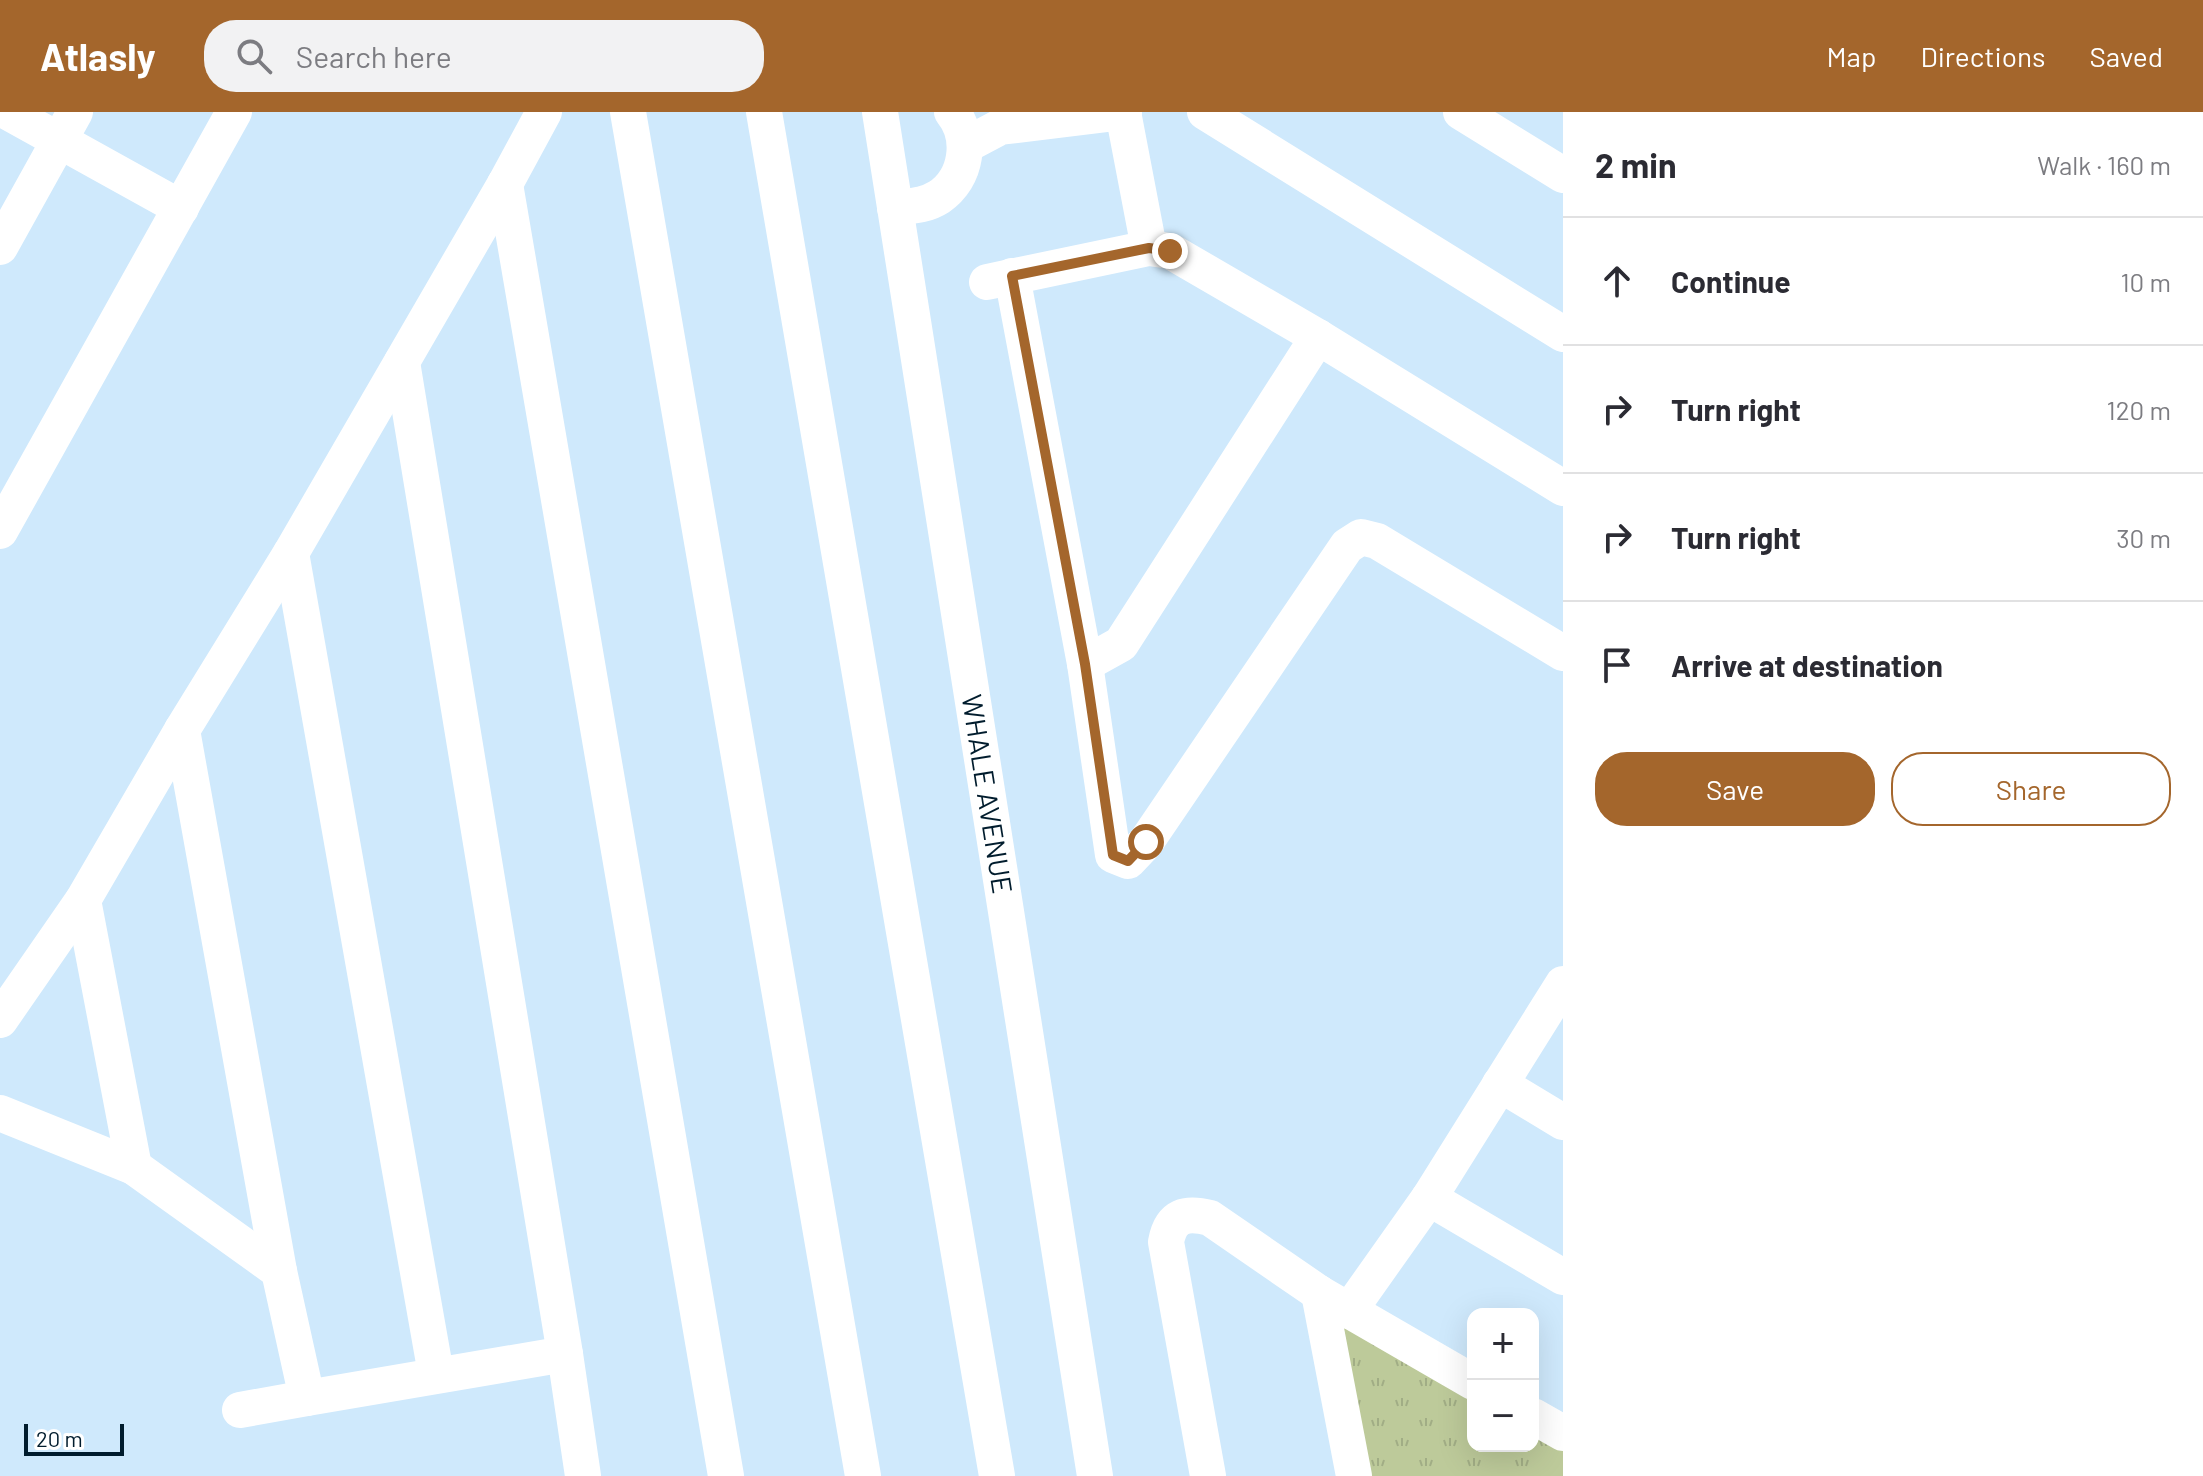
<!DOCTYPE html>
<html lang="en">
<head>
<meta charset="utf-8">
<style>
  :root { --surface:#fff; --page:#f2f2f3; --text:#2b2b33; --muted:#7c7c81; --line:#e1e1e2; --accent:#a4662c }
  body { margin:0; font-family:Barlow,sans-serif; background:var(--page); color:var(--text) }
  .controls { position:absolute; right:24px; bottom:24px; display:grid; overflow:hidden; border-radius:16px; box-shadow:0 8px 32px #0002 }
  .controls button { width:72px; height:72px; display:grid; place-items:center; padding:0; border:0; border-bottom:2px solid var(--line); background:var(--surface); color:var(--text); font:40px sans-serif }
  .scale { position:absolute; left:24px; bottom:20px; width:100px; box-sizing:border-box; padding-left:8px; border:4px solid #011c2d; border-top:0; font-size:22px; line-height:28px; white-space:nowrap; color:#011c2d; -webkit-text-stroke:6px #fff; paint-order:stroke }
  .stop { position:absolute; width:24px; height:24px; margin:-18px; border:6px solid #a4662c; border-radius:50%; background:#fff }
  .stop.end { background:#a4662c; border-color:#fff; box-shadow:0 2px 8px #0008 }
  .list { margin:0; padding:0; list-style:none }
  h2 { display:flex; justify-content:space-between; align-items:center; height:104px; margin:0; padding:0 32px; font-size:34px }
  h2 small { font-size:26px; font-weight:400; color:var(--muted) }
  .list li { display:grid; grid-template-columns:52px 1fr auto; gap:24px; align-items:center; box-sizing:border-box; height:128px; padding:0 32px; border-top:2px solid var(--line) }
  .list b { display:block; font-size:30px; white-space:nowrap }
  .list em { font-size:26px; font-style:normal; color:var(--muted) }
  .actions { display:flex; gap:16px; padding:24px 32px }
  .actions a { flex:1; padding:18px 0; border:2px solid var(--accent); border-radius:32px; text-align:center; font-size:28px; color:var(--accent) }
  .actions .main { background:var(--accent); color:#fff }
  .icon { flex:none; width:44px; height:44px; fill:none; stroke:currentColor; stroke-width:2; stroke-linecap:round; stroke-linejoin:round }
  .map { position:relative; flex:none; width:1563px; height:1364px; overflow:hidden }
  header { display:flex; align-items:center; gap:48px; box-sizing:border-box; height:112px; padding:0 40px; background:var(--accent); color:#fff }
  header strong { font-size:38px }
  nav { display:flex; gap:44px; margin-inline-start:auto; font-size:28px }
  .search { width:560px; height:72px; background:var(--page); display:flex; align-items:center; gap:20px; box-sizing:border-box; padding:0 28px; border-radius:32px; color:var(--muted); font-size:30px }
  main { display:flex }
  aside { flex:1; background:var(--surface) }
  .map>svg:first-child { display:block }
  .park { fill:url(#park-tufts) }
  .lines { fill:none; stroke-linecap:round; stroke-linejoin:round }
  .minor { stroke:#fff; stroke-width:36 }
  .route { stroke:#a4662c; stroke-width:10 }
  .labels { text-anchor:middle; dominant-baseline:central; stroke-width:7; stroke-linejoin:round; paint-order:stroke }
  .street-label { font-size:28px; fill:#011c2d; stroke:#fff }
</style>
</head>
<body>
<header>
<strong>Atlasly</strong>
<div class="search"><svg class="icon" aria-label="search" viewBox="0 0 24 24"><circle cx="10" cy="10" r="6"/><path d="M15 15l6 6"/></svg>Search here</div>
<nav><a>Map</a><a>Directions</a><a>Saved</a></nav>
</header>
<main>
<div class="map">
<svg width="1563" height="1364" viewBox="0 0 1563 1364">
  <defs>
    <pattern id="park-tufts" width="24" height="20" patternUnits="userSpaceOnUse" patternTransform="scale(2)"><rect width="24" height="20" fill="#bdca9a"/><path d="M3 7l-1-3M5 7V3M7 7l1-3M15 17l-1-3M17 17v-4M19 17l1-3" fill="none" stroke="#a1ad85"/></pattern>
  </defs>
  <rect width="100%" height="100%" fill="#cfe9fc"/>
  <path class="park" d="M 1343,1213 L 1473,1285 L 1473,1334 L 1533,1334 L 1533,1318 L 1563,1335 L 1563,1364 L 1370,1364 Z"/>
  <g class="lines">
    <g class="minor">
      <path d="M 8,0 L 181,96"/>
      <path d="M 628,0 L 863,1364"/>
      <path d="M 764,0 L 997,1364"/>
      <path d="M 880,0 L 1095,1364"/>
      <path d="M 1123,0 L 1149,136"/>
      <path d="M 1205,0 L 1563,222"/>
      <path d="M 1461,0 L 1563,63"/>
      <path d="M 966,33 L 1000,15 L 1124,0"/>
      <path d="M 505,72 L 726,1364"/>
      <path d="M 895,96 C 910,94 925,94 939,85 C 967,66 973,26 952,0"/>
      <path d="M 0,135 L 75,0"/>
      <path d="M 1012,164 L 1085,552 L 1113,743 L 1128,749 L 1146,730 L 1347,434 L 1361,425 L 1377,429 L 1563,541"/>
      <path d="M 987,170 L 1149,136 L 1170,139 L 1318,225 L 1563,376"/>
      <path d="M 402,250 L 565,1242 L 583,1364"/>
      <path d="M 0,419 L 234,0"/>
      <path d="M 291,441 L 436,1262"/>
      <path d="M 1085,552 L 1121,532 L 1318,225"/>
      <path d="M 182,618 L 279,1159"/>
      <path d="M 83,788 L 134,1055"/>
      <path d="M 0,908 L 83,788 L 182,618 L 291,441 L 505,72 L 544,0"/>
      <path d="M 1500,972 L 1563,1010"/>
      <path d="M 0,1001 L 134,1055 L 279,1159 L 307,1286 L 565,1242"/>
      <path d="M 1429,1086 L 1563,1165"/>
      <path d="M 1319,1181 L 1354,1364"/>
      <path d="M 1349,1199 L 1429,1086 L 1563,872"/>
      <path d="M 240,1298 L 307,1286"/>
      <path d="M 1533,1304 L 1563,1321"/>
      <path d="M 1208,1364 L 1166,1130 C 1171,1103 1186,1100 1210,1106 L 1319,1181 L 1473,1270"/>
    </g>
  </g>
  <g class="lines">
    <path class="route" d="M 1146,730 L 1128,749 L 1113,743 L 1085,552 L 1012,164 L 1149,136 L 1170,139"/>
  </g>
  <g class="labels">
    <g class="street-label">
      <text transform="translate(988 682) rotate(81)">WHALE AVENUE</text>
    </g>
  </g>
</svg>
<div class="controls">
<button>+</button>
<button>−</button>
</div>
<div class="scale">20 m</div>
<div class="stop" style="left:1146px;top:730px"></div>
<div class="stop end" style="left:1170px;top:139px"></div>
</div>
<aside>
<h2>2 min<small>Walk · 160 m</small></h2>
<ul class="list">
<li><svg class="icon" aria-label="ahead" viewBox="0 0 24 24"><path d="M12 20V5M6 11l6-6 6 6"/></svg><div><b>Continue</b></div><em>10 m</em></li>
<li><svg class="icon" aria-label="right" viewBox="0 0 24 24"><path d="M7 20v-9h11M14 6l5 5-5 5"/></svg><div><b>Turn right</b></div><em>120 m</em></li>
<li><svg class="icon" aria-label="right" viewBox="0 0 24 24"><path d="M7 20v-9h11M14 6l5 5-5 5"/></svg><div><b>Turn right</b></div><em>30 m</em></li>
<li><svg class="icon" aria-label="arrive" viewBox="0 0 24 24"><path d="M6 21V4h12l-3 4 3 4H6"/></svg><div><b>Arrive at destination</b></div></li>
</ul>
<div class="actions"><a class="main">Save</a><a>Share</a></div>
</aside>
</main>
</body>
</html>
